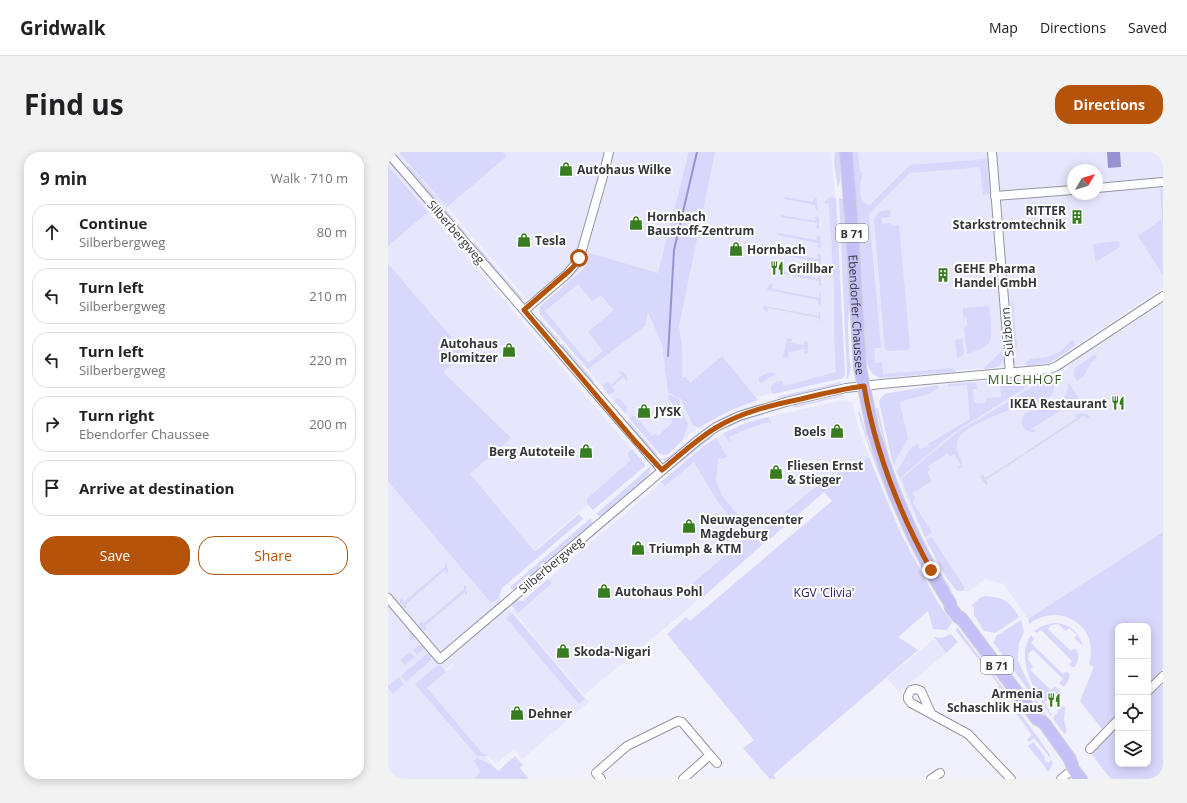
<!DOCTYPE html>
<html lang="en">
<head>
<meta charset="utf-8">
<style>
  :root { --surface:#fff; --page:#f2f2f2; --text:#202124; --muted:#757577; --line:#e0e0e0; --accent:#b45309 }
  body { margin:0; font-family:"Open Sans",sans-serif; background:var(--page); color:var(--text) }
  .controls { position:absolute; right:12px; bottom:12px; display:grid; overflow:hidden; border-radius:8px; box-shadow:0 2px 10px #0003 }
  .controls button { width:36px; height:36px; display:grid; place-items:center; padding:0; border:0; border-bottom:1px solid var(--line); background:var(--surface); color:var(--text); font:20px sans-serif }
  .compass { position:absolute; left:679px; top:12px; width:36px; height:36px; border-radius:50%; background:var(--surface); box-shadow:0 2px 10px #0003; rotate:52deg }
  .stop { position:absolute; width:12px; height:12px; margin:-9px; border:3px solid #b45309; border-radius:50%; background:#fff }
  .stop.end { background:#b45309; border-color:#fff; box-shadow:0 1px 4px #0008 }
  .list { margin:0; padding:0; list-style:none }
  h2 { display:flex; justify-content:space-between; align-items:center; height:52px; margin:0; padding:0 16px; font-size:17px }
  h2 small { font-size:13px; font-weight:400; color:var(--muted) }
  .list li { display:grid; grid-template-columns:26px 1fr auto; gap:12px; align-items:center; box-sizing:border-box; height:56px; margin:0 8px 8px; padding:0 8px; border:1px solid var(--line); border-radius:16px }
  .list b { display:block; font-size:15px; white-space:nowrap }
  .list p { margin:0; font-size:13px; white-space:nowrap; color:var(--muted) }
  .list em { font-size:13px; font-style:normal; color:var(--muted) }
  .actions { display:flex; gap:8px; padding:12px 16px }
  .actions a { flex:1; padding:9px 0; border:1px solid var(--accent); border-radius:16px; text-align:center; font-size:14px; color:var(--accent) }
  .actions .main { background:var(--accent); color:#fff }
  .icon { flex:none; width:22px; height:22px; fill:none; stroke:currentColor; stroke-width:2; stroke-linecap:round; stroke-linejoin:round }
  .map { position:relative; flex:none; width:775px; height:627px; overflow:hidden; border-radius:16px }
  header { display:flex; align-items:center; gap:24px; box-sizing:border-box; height:56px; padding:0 20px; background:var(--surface); border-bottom:1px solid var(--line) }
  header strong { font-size:19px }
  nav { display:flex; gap:22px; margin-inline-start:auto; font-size:14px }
  .intro { display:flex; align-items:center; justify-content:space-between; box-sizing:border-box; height:96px; padding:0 24px }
  h1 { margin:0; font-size:28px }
  .button { padding:10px 18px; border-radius:16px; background:var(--accent); color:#fff; font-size:14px; font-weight:700 }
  main { display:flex; gap:24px; padding:0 24px }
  aside { flex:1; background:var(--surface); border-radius:16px; box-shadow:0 2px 10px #0003 }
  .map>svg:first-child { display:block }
  .built { fill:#e6e6fd; fill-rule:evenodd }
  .green { fill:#d8d7fc; fill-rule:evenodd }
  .water { fill:#9693d0 }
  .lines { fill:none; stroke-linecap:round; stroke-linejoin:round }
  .stream { stroke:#9693d0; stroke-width:2 }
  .street-casing { stroke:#9595a3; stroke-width:10 }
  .primary-casing { stroke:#d3d3d4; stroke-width:14 }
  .street { stroke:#fff; stroke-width:8 }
  .primary { stroke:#c5c1f8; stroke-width:12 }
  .route { stroke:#b45309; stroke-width:5 }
  .labels { text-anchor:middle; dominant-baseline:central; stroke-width:4; stroke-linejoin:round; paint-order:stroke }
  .shield { fill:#fff; stroke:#727276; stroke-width:1 }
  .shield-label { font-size:11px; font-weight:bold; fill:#35353b }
  .poi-label { font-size:12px; font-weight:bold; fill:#35353b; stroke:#fff; text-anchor:start }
  .street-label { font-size:12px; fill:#35353b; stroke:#fff }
  .park-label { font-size:12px; fill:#2a1b62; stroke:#fff }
  .neighbourhood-label { font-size:13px; letter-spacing:1px; fill:#335f25; stroke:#fff }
</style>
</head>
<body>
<header>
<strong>Gridwalk</strong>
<nav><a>Map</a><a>Directions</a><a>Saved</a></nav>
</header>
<div class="intro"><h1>Find us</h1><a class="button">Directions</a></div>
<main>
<aside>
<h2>9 min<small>Walk · 710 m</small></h2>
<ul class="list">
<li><svg class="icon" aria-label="ahead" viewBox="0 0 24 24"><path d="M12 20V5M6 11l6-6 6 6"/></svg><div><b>Continue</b><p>Silberbergweg</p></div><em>80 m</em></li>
<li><svg class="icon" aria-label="left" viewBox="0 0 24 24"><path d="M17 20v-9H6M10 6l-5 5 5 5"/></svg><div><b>Turn left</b><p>Silberbergweg</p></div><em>210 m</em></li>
<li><svg class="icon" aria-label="left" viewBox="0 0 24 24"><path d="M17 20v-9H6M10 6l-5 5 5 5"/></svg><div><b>Turn left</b><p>Silberbergweg</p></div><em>220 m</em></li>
<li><svg class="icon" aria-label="right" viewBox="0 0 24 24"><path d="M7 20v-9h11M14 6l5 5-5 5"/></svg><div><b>Turn right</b><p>Ebendorfer Chaussee</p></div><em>200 m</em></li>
<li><svg class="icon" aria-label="arrive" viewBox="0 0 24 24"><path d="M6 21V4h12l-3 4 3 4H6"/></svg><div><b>Arrive at destination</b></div></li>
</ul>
<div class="actions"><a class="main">Save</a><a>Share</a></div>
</aside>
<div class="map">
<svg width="775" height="627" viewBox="0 0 775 627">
  <rect width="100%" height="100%" fill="#f1f0fd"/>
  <g class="built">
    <path d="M 0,0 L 443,0 L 447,47 L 454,226 L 363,246 L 351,240 L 280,301 L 272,302 L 151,161 L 151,155 L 175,135 L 166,129 L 145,145 L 139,147 L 60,56 L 42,62 L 252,307 L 117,424 L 107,440 L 201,550 L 134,607 L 126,597 L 108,612 L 101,604 L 95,602 L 114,625 L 112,627 L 0,627 ZM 65,511 L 66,513 L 39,536 L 45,544 L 37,535 Z"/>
    <path d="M 469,0 L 775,0 L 775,136 L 664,209 L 638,213 L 495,224 L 488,222 ZM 685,18 L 709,18 L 709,42 L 685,42 Z"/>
    <path d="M 775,151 L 775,380 L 640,467 L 616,432 L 597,427 L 581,439 L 569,438 L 560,428 L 536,384 L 520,350 L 505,311 L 494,244 L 539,237 L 556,233 L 642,225 L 656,225 L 663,230 L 679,218 L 683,211 Z"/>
    <path d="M 455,248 L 464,250 L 465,253 L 470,275 L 481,305 L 442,325 L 421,340 L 369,384 L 302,455 L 196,543 L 124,458 L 299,309 L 335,281 L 356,272 L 385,264 Z"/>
    <path d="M 546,487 L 558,501 L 511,540 L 499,526 Z"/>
  </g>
  <g class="green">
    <path d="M 11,0 L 115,0 L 119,4 L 59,55 Z"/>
    <path d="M 301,0 L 327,0 L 291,174 L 294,195 L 294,225 L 298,225 L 302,231 L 334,204 L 370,248 L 343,258 L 324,268 L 311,276 L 305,273 L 293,247 L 280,240 L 274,192 L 260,160 L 257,174 L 200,217 L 152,162 L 152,154 L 195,118 L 199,111 L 201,101 L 270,121 ZM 190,132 L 204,149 L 213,143 L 226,158 L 200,180 L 215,199 L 200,211 L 157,159 Z"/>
    <path d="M 447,0 L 452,0 C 451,11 455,25 450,35 L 446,11 Z"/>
    <path d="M 464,0 L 470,0 L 472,20 L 475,20 C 472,29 468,53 482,53 L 522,13 L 599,7 L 602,42 L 595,43 L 592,15 L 522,21 L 481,62 L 493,196 L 486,196 L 487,211 L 494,210 L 495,222 L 565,216 L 568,219 L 567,220 L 492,226 C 483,223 479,214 478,205 L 463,15 Z"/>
    <path d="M 0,14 L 40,60 L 0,94 Z"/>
    <path d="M 21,14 L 82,86 L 81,87 L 78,86 L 19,18 L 19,15 Z"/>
    <path d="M 775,36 L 775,123 L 750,84 L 774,67 L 772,37 Z"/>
    <path d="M 24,37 L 27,38 L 52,66 L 52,70 Z"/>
    <path d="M 397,45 L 425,50 L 427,46 L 429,47 L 430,58 L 427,57 L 427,53 L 396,47 Z"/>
    <path d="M 443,45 L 448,46 L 457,223 L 455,226 L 385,242 L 383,238 L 383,234 L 389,229 L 394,229 L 396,234 L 448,220 L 446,181 L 446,136 L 441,52 L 436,51 L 440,46 Z"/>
    <path d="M 451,46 L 456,48 L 463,120 L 460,176 L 461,202 L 463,216 L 460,227 L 458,226 L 459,221 Z"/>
    <path d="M 502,58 L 503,65 L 494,66 L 494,72 L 503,71 L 504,74 L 511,73 L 522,196 L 519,198 L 500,199 L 497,197 L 486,68 L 487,65 L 493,59 Z"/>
    <path d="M 393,63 L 427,69 L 428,64 L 431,65 L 431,77 L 428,76 L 429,71 L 393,65 Z"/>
    <path d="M 390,81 L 428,88 L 429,83 L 432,84 L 433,96 L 429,95 L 430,91 L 394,84 L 389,83 Z"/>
    <path d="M 731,89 L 732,95 L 708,110 L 707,107 L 705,92 Z"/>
    <path d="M 86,90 L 136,148 L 127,143 L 85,94 L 84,91 Z"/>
    <path d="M 386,99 L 429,107 L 430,102 L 433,103 L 433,115 L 430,114 L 431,110 L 389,102 L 386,101 Z"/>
    <path d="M 193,110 L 195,110 L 189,119 L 150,152 C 162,137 184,128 193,110 Z"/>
    <path d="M 0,112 L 77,201 L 55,220 L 123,286 L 82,322 L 146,399 L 149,398 L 191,362 L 195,367 L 114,436 L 111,446 L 103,451 L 0,329 Z"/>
    <path d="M 386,118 L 430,126 L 431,122 L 433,122 L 433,134 L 431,133 L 431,129 L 386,120 Z"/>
    <path d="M 384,131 L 385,132 L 384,137 L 431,146 L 432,140 L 433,141 L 433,153 L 430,152 L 430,148 L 379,138 L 380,134 Z"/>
    <path d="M 625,149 L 629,195 L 627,196 L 623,150 Z"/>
    <path d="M 376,154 L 430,164 L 431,160 L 432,160 L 432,171 L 431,171 L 431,166 L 380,156 L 379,161 L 375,156 Z"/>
    <path d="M 601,154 C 602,163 606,186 600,192 C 595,197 585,200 579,202 L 576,176 L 579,173 L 579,168 L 577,165 L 575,165 L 575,156 Z"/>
    <path d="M 152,167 L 171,188 L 168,190 L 150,169 Z"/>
    <path d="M 399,186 L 404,187 L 403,191 L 416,193 L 417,189 L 419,189 L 420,191 L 420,200 L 417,202 L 416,197 L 400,200 L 401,205 L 395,206 Z"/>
    <path d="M 574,187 L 576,201 L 574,204 L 570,206 L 569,205 L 567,188 Z"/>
    <path d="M 684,188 L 686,189 L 687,194 L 662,211 L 639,214 L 638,210 L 643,207 L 660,205 L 672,200 Z"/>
    <path d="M 174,192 L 175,192 L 207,230 L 202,230 L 173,197 L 173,193 Z"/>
    <path d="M 615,198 C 616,215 610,216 595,217 Z"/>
    <path d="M 707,202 L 709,206 L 703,210 L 696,224 L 689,229 L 686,223 L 687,216 Z"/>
    <path d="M 230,219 L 234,220 C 237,222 241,225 239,229 L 235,225 L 224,235 L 227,239 L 221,243 L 214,234 L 220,229 L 223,233 L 234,223 Z"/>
    <path d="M 381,220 L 386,221 L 387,223 L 380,226 L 373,232 L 371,228 L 371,225 Z"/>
    <path d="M 654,225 L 608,254 L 564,282 L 512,326 L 509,320 L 522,297 L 530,292 L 531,297 L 541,295 L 540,292 L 582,267 L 579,233 L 564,234 L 562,235 L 560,234 L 560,232 L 588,230 L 589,237 L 585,237 L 586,250 L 588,251 L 598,251 L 598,246 L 613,245 L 612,228 Z"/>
    <path d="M 656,228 L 666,232 C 666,239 665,243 659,247 C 637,252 593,266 576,280 C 572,283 569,288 569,293 C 568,301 573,306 575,314 L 570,317 L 569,316 L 573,313 L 566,302 L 562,305 L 560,301 L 540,314 L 542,317 L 539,320 L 544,329 L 524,341 L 527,345 L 525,349 L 525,351 L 544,380 L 537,385 L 513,327 L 568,281 Z"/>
    <path d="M 453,230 L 453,231 L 446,234 L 394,246 L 389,245 Z"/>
    <path d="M 680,230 L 693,250 L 691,251 L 685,250 L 643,277 L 647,278 L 647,280 C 634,281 629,268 639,260 C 656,255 682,254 680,230 Z"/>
    <path d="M 550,233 L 551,236 L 538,243 L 513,249 L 512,252 L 520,286 L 505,313 L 491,249 L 495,243 L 501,241 Z"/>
    <path d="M 281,243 L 291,246 L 293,257 L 300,272 L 294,289 L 280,302 L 276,303 L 271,301 L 241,266 L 245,264 L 248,265 L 264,284 L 267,282 L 270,284 L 285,270 L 282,267 L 289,261 L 284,254 L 285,252 L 279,245 Z"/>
    <path d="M 454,243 L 455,244 L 405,256 L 405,254 Z"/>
    <path d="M 229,246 L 233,248 L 239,255 L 239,258 L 237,261 L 226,249 Z"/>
    <path d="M 370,252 L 367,255 L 283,306 L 278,308 L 272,307 L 278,306 L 282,304 C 297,292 311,279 327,270 C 340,262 355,257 370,252 Z"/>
    <path d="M 490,256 L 503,314 L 502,315 L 488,257 Z"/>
    <path d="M 470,260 L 472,260 L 480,289 L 536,416 L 534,416 C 509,366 485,314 470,260 Z"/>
    <path d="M 375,261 L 377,262 L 352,270 L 337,277 L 337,274 L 359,265 Z"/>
    <path d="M 692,261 L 699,262 L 702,265 L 699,267 L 696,264 L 638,302 L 637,300 L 689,266 L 687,263 Z"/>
    <path d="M 380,265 L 384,270 L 381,272 L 381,270 C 367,273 354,279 341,285 L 343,291 L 338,286 L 336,281 L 358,271 Z"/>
    <path d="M 240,269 L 241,269 L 269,302 L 269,303 L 268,305 L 262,300 L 239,273 Z"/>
    <path d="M 322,284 L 324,285 L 281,320 L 278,320 Z"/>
    <path d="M 328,286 L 339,305 L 334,307 L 330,306 L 328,328 L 334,344 L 375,392 L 316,444 L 305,431 L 359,385 L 330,350 L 306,310 L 277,334 L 273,330 L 317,293 Z"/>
    <path d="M 244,297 L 257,312 L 257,314 L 205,358 L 199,351 L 199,347 L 243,308 L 240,305 L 240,301 Z"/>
    <path d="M 635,302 L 636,303 L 598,328 L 600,331 L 598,333 L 592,325 L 595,322 L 597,326 Z"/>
    <path d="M 481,305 L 512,380 L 550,451 L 564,470 L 559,478 L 545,477 L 540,459 L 510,485 L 530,498 L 385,623 L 388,627 L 381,627 L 381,626 L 355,596 L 366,588 L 279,482 L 298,465 L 302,469 L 444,349 L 436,340 L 376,392 L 369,384 L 421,340 L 442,325 Z"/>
    <path d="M 263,314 L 261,322 L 256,329 L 216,363 L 212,364 L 208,362 Z"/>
    <path d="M 507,323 C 524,364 541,404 565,440 L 556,431 L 523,368 L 506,324 Z"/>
    <path d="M 261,334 L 264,334 L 181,405 L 180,403 Z"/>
    <path d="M 203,366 L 204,372 L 201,376 L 128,438 L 125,438 L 122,435 Z"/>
    <path d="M 775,380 L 775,517 L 760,532 L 760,474 L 730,474 L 730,561 L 714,577 L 692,549 L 706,515 L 701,512 C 713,475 672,448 641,472 L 640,467 Z"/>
    <path d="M 544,385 L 576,435 L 576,438 L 573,439 L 568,438 L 556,422 L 538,388 Z"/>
    <path d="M 57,411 L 59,412 L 60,420 L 58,422 L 57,418 L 18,452 L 19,455 L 16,456 L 12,451 L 12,448 L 14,446 L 16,450 L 57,415 Z"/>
    <path d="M 156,423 L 159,424 L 134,445 L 131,445 Z"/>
    <path d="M 160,427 L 164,431 L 130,461 L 122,452 L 128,448 L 135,449 Z"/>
    <path d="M 76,433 L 78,434 L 79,442 L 78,444 L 77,440 L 38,473 L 38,478 L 35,478 L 31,474 L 31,472 L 34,469 L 35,472 L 76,437 Z"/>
    <path d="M 597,444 C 616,445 621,449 631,465 L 607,481 L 596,479 L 586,463 L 586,455 L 583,454 L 593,445 Z"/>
    <path d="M 0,451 L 27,483 L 27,486 L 26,488 L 23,488 L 21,486 L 22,480 L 0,454 Z"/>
    <path d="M 124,461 L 197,547 L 191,552 L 118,466 Z"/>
    <path d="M 633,468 L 636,480 L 631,491 L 630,503 L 630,509 L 648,547 L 660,566 L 659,567 L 653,559 L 636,532 L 605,490 L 607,488 L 608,484 Z"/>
    <path d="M 666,471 C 681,471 691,480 695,494 L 686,486 L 689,483 L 681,476 L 678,479 L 670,472 L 663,473 L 660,477 L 683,499 L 687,496 C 692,501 691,510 686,515 L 684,515 L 681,513 L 684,509 L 653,478 L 649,481 L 646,479 L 654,474 Z"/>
    <path d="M 569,475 L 622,545 L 630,558 L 661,601 L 665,612 L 660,620 L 657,615 L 640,594 L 645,590 L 657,605 L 656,607 L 660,611 L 664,608 L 646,586 L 641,590 L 639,587 L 643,584 L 643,582 L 625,557 L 627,554 L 613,536 L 608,539 L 607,537 L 611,533 L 568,479 Z"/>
    <path d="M 563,482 L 570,490 L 558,501 L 546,485 L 554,486 Z"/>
    <path d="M 643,483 L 646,487 L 643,491 L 675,522 L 679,519 L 682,523 L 681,527 L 676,535 L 671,531 L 675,527 L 645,498 L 641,501 L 640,507 L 645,515 L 642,518 L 663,538 L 667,534 L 674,541 L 672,549 L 666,542 L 656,550 L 664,563 L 663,564 C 649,543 626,508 643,483 Z"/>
    <path d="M 31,493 L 35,493 L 37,496 L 29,503 L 25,498 Z"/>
    <path d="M 22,500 L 27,505 L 17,513 L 12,508 Z"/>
    <path d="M 41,500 L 43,503 L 43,508 L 18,530 L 13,524 Z"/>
    <path d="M 50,513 L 52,513 L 58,520 L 39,536 L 94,601 L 101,604 L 89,604 L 27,532 Z"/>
    <path d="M 11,525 L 16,532 L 5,542 L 0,536 L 0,534 Z"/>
    <path d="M 775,531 L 775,627 L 723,627 L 702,600 L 730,574 L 730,612 L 760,612 L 760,545 Z"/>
    <path d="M 674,554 L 677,555 L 676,568 L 679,580 L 676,582 L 665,566 Z"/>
    <path d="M 127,604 L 135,613 L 130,617 L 132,616 L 141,627 L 86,627 L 92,621 L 91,617 L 86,609 L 89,606 L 104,613 L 110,619 Z"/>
  </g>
  <path class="water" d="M 719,0 L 732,0 L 733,15 L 720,16 Z"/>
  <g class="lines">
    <path class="stream" d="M 280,204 L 286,98 L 309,0"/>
    <defs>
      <g id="street">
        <path d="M 604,0 L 622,221"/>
        <path d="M 0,1 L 274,318"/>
        <path d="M 709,36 L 775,30"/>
        <path d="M 607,44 L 685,38"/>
        <path d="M 137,158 L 179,122 L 189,110 L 194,98 L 214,28 L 221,0"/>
        <path d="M 0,446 L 52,507 L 309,289 L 328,275 L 351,264 L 398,250 L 458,236 L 493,232 L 662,217 L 669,214 L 775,144"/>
        <path d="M 760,539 L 775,524"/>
        <path d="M 543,561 L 533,539 L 528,537 L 523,538 L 520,544 L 520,547 L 523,551 L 580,582 L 623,627"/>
        <path d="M 702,597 L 730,568"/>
        <path d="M 322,603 L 329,611"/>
        <path d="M 213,627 L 208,621 L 239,594 L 290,569 L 294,570 L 322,603 L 295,627"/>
        <path d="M 543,627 L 552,621"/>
        <path d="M 673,627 L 685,617"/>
      </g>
      <g id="primary">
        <path id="s1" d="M 458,0 L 464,79 L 472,216 L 485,279 L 505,338 L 525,384 L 549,430 L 562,451 L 563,456 L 570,465 L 573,466 L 649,567 L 656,571 L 679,603 L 682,607 L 685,617 L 693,627"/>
      </g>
    </defs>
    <use href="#street" class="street-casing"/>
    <use href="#primary" class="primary-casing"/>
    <use href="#street" class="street"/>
    <use href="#primary" class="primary"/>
  </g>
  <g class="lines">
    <path class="route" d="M 191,106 L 186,114 L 181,119 L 136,158 L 247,289 L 274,318 C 292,303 309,287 329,275 C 354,260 384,253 413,247 C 433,242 454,237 476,234 C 487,299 511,360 543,418"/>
  </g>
  <defs>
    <symbol id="shop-bare" viewBox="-9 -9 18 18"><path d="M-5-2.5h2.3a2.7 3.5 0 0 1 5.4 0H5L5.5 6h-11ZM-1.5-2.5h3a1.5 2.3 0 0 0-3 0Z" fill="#377d20" stroke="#fff" stroke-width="2.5" paint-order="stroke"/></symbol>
    <symbol id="building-bare" viewBox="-9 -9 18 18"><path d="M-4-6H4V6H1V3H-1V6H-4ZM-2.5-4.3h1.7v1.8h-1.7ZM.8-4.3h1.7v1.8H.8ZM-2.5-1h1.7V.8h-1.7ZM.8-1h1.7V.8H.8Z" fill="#377d20" stroke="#fff" stroke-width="2.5" paint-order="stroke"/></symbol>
    <symbol id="restaurant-bare" viewBox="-9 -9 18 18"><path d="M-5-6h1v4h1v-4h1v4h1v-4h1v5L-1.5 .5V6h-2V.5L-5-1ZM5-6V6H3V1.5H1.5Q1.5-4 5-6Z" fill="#377d20" stroke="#fff" stroke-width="2.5" paint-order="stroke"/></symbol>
  </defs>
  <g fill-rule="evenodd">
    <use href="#shop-bare" x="168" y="7" width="20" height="20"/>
    <use href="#building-bare" x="679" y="55" width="20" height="20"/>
    <use href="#shop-bare" x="238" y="61" width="20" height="20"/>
    <use href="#shop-bare" x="126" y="78" width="20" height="20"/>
    <use href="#shop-bare" x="338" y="87" width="20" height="20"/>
    <use href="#restaurant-bare" x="379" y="106" width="20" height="20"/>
    <use href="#building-bare" x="545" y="113" width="20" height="20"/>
    <use href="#shop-bare" x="111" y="188" width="20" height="20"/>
    <use href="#restaurant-bare" x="720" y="241" width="20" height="20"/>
    <use href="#shop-bare" x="246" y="249" width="20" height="20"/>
    <use href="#shop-bare" x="439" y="269" width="20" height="20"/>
    <use href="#shop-bare" x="188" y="289" width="20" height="20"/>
    <use href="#shop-bare" x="378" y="310" width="20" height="20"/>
    <use href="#shop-bare" x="291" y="364" width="20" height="20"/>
    <use href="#shop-bare" x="240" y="386" width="20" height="20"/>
    <use href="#shop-bare" x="206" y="429" width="20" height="20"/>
    <use href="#shop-bare" x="165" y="489" width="20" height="20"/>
    <use href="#restaurant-bare" x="656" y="538" width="20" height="20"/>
    <use href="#shop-bare" x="119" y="551" width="20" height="20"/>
  </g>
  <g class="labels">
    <g class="shield">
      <rect x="448" y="72" width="32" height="18" rx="3"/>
      <rect x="593" y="504" width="32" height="18" rx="3"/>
    </g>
    <g class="shield-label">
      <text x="464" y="81">B 71</text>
      <text x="609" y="513">B 71</text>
    </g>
    <g class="poi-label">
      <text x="189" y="17">Autohaus Wilke</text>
      <text x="678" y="58" text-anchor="end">RITTER<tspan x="678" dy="14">Starkstromtechnik</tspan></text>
      <text x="259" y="64">Hornbach<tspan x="259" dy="14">Baustoff-Zentrum</tspan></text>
      <text x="147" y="88">Tesla</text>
      <text x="359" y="97">Hornbach</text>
      <text x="400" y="116">Grillbar</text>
      <text x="566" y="116">GEHE Pharma<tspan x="566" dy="14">Handel GmbH</tspan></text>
      <text x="110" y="191" text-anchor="end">Autohaus<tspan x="110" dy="14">Plomitzer</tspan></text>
      <text x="719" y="251" text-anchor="end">IKEA Restaurant</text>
      <text x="267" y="259">JYSK</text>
      <text x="438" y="279" text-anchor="end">Boels</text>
      <text x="187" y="299" text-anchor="end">Berg Autoteile</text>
      <text x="399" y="313">Fliesen Ernst<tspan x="399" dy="14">&amp; Stieger</tspan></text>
      <text x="312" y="367">Neuwagencenter<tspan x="312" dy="14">Magdeburg</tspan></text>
      <text x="261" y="396">Triumph &amp; KTM</text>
      <text x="227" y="439">Autohaus Pohl</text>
      <text x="186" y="499">Skoda-Nigari</text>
      <text x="655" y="541" text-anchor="end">Armenia<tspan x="655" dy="14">Schaschlik Haus</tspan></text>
      <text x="140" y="561">Dehner</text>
    </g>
    <g class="street-label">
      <text transform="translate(68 80) rotate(49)">Silberbergweg</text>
      <text stroke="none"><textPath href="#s1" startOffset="163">Ebendorfer Chaussee</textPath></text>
      <text transform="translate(619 180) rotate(-95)">Sülzborn</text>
      <text transform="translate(163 413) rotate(-40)">Silberbergweg</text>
    </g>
    <g class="park-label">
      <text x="436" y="440">KGV 'Clivia'</text>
    </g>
    <g class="neighbourhood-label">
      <text x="637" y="227">MILCHHOF</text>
    </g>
  </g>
</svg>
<div class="controls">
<button>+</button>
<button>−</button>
<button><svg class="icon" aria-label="locate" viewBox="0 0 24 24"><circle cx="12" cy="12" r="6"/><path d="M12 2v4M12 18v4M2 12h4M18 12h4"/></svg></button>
<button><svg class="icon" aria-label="layers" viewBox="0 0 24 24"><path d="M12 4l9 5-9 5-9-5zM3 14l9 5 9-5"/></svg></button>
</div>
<svg class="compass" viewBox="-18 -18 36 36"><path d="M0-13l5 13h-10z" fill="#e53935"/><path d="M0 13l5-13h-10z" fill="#757577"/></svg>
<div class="stop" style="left:191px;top:106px"></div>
<div class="stop end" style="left:543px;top:418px"></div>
</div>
</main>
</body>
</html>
